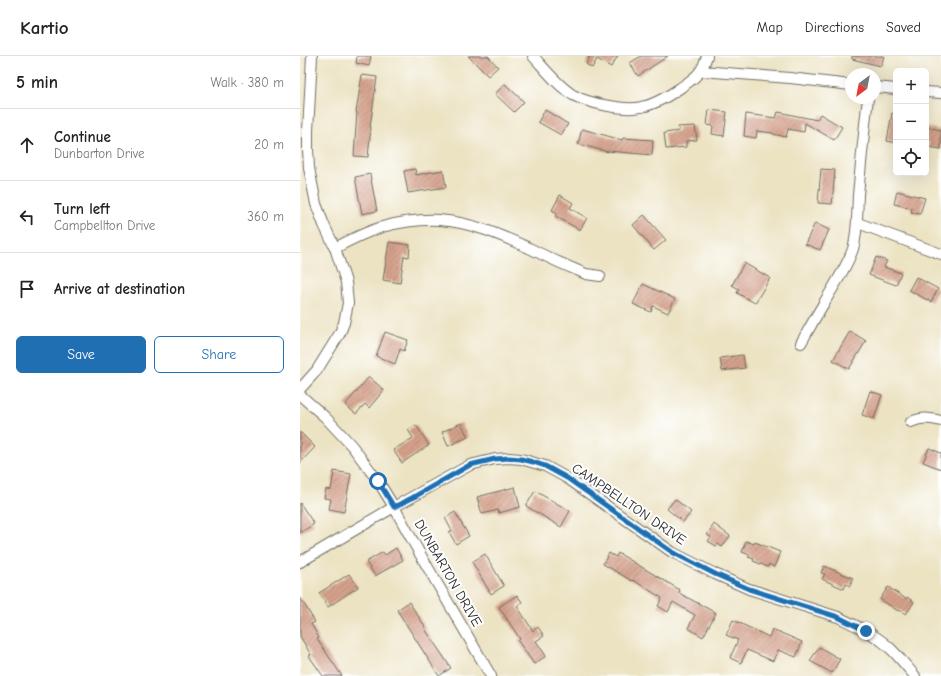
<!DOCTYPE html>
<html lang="en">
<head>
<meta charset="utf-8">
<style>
  :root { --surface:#fff; --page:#f6f6f6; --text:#222; --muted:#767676; --line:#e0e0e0; --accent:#1f6fb2 }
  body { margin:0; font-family:"Comic Neue",sans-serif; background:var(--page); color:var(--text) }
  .controls { position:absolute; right:12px; top:12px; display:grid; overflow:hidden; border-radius:6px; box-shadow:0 4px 16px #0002 }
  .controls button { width:36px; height:36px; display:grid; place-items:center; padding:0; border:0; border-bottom:1px solid var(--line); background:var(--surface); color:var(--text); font:20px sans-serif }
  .compass { position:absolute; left:545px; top:12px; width:36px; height:36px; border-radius:50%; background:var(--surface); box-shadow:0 4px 16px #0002; rotate:212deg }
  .stop { position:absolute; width:12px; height:12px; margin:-9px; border:3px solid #1f6fb2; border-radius:50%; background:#fff }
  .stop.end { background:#1f6fb2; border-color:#fff; box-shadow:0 1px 4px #0008 }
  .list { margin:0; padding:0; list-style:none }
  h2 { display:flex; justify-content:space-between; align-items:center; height:52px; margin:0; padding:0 16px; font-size:17px }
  h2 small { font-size:13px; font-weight:400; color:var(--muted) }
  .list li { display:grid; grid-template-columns:26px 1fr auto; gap:12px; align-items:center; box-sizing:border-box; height:72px; padding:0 16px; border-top:1px solid var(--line) }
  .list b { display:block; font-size:15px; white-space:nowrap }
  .list p { margin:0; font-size:13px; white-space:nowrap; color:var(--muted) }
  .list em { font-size:13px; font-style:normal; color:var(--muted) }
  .actions { display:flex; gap:8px; padding:12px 16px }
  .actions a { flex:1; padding:9px 0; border:1px solid var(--accent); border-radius:6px; text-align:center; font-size:14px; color:var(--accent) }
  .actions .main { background:var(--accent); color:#fff }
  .icon { flex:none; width:22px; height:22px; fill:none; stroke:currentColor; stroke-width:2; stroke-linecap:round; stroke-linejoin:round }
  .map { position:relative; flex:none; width:641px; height:620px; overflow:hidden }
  header { display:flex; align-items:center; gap:24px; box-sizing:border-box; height:56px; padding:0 20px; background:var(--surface); border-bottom:1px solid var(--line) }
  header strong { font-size:19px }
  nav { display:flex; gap:22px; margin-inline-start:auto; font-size:14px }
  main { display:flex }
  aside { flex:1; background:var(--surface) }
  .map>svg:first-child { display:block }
  .building { fill:url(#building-hatch) }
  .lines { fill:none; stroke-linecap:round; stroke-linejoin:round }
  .minor-casing { stroke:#6f6b60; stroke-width:12 }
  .minor { stroke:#fff; stroke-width:10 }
  .route { stroke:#1f6fb2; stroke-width:5 }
  .labels { text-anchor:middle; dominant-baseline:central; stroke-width:4; stroke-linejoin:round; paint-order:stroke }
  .street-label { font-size:14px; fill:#2b2b2b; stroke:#fff }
</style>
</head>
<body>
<header>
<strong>Kartio</strong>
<nav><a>Map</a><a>Directions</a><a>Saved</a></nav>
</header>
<main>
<aside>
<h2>5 min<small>Walk · 380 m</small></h2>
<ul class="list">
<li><svg class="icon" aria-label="ahead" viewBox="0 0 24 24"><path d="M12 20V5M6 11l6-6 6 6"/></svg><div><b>Continue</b><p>Dunbarton Drive</p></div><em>20 m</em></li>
<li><svg class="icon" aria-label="left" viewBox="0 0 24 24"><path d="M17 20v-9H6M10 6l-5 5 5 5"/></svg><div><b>Turn left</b><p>Campbellton Drive</p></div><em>360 m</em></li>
<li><svg class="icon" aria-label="arrive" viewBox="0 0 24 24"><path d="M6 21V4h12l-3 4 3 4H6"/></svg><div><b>Arrive at destination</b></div></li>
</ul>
<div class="actions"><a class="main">Save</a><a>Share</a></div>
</aside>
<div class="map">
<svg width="641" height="620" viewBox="0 0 641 620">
  <defs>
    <pattern id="building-hatch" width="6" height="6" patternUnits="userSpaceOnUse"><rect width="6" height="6" fill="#d5a18b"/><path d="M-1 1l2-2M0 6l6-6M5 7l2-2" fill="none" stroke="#ad8372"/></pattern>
  </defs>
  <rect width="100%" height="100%" fill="#fff"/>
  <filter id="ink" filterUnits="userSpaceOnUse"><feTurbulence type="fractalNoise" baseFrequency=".025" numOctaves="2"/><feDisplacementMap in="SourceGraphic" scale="8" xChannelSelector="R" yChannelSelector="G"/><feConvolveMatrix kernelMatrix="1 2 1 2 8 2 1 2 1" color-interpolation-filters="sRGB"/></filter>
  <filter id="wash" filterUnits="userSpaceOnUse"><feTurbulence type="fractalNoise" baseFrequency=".012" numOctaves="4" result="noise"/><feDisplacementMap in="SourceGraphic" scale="16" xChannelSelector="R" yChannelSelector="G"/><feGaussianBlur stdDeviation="0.9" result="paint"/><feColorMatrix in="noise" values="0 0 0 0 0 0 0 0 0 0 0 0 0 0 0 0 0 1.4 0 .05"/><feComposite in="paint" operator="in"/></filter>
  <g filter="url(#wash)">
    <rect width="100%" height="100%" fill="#ece3c3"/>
    <g id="blocks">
      <g class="building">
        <path d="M 57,0 L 71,0 L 69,10 L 56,7 Z"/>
        <path d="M 168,0 L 188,0 L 198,11 L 188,20 Z"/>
        <path d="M 290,0 L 318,0 L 311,11 L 297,3 L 292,12 L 286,8 Z"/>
        <path d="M 341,0 L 368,0 L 338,20 L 330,7 Z"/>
        <path d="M 552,0 L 584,0 L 581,10 L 552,3 Z"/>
        <path d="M 62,19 L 77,21 L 70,71 L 71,71 L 68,101 L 54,100 L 57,56 L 56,56 Z"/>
        <path d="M 205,28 L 224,46 L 214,56 L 195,38 Z"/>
        <path d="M 245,54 L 268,68 L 261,79 L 238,66 Z"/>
        <path d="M 409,54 L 427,56 L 424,80 L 412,78 L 413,70 L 407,69 Z"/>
        <path d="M 478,56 L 517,64 L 520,58 L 542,71 L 534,84 L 505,67 L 504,76 L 488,73 L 486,81 L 473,78 L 473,77 L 457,75 L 456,82 L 444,80 L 446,58 L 476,62 Z"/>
        <path d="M 592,57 L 596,58 L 596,87 L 587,85 Z"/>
        <path d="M 395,70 L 397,84 L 386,85 L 386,91 L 366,93 L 364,77 L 379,75 L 378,71 Z"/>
        <path d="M 626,71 L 641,74 L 641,93 L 628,91 L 629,86 L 626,86 Z"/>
        <path d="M 282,73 L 322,84 L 323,82 L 353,84 L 352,99 L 308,95 L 308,96 L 278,88 Z"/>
        <path d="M 115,113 L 116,119 L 143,114 L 146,131 L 108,137 L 104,115 Z"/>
        <path d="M 521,113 L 535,114 L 532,148 L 518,147 Z"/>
        <path d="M 70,118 L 77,155 L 62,158 L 55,121 Z"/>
        <path d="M 597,135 L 625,142 L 620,158 L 611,156 L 612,152 L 594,148 Z"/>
        <path d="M 260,139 L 273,147 L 270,152 L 287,162 L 280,174 L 255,160 L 257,157 L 252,154 Z"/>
        <path d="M 344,159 L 366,184 L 354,194 L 333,169 Z"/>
        <path d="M 515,167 L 529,174 L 520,194 L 505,188 Z"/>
        <path d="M 89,186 L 110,189 L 109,201 L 104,200 L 100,227 L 83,224 Z"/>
        <path d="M 576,201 L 587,205 L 584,211 L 601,217 L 596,229 L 569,219 Z"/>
        <path d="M 444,207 L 470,222 L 455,247 L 437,237 L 439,233 L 432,229 Z"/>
        <path d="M 616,221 L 638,233 L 631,246 L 609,234 Z"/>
        <path d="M 343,228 L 375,243 L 368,257 L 353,250 L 351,256 L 333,248 Z"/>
        <path d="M 550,275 L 566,285 L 549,313 L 533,304 Z"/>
        <path d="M 85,276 L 108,284 L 104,295 L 100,293 L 95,308 L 76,300 Z"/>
        <path d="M 443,299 L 445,312 L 422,315 L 420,302 Z"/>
        <path d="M 69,321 L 84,334 L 69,352 L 65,348 L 56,358 L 45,349 Z"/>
        <path d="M 570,335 L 582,339 L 574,363 L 562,359 Z"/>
        <path d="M 161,367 L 168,381 L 148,390 L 142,376 Z"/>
        <path d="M 116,369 L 129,389 L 102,407 L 93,394 L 113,382 L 108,374 Z"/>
        <path d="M 0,376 L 15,391 L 0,407 Z"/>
        <path d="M 629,392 L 641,397 L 641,413 L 623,406 Z"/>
        <path d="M 34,415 L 51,418 L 44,456 L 29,453 L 31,443 L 24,442 L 26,433 L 31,434 Z"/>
        <path d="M 215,431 L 220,451 L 199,457 L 198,454 L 182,458 L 177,441 Z"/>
        <path d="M 235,435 L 270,455 L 261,471 L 226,450 Z"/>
        <path d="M 375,443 L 391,456 L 383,466 L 367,453 Z"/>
        <path d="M 0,447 L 14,468 L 0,477 Z"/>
        <path d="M 155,456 L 169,480 L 156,488 L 149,476 L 152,475 L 145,462 Z"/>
        <path d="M 414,468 L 430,480 L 422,491 L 418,488 L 416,490 L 408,485 L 411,481 L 407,479 Z"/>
        <path d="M 446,485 L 454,488 L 455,486 L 480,496 L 474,511 L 469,508 L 468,511 L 453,505 L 454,503 L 448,501 L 450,499 L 442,496 Z"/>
        <path d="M 96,492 L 103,504 L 75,520 L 66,506 L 83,496 L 85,499 Z"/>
        <path d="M 309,497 L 316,501 L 318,497 L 380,534 L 379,537 L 416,557 L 403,581 L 388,572 L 395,559 L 373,546 L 368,556 L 358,550 L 362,542 L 333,524 L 332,525 L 303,508 Z"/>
        <path d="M 185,498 L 204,530 L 191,538 L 172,506 Z"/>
        <path d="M 524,510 L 553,522 L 550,530 L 546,528 L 544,533 L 522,523 L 525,518 L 521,517 Z"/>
        <path d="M 49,518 L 58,531 L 28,551 L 19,537 Z"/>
        <path d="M 588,531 L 606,543 L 607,541 L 614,546 L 606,558 L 599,554 L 598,555 L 580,543 Z"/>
        <path d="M 217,539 L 222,546 L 217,550 L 233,575 L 238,571 L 244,580 L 236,585 L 246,600 L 234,608 L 218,585 L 220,583 L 199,551 Z"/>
        <path d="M 0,541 L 15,566 L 11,568 L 19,582 L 17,583 L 42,620 L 23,620 L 9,600 L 11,599 L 0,580 Z"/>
        <path d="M 109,546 L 126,572 L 125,573 L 151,612 L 139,620 L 97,554 Z"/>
        <path d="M 433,564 L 469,581 L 472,573 L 502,586 L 496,601 L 478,594 L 473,605 L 447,594 L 441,607 L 430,602 L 438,584 L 426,579 Z"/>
        <path d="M 519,591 L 540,603 L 532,617 L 510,605 Z"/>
      </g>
    </g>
  </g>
  <g filter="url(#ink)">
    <use href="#blocks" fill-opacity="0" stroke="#6f6b60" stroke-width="1"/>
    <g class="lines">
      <defs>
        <g id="minor">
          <path d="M 233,0 C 245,13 257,29 273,39 C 287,47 325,55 341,51 C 353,49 370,39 380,32 C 386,28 397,21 401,14 C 404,10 405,5 407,0"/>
          <path d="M 401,15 L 490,22 L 551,29"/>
          <path d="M 575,31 L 596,33"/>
          <path d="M 626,36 L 641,37"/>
          <path d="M 558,167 L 641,198"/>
          <path d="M 35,192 C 50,184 66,176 82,171 C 101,166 120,163 139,164 C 171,166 200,179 229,192 C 245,200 262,208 279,215 L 286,218 L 300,220"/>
          <path d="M 501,287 C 509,273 516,260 524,247 C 534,229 546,213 553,193 C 558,175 557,157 558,139 C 561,107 564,74 568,42"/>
          <path d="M 0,333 L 17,314 L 40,277 L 44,267 L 48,247 L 46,226 L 35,192 L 24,169 L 16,148 L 9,112 L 8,93 L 8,75 L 12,0"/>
          <path d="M 0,339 L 25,361 L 52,390 L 78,425 L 94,451 L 120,498 L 191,620"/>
          <path d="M 611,366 C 622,361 629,362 641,365"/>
          <path d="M 0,506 L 94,451 L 170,409 L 195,403 L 209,402 L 221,403 L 245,410 L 267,422 L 372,496 L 415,518 L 449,533 L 538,561 C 557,570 577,579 592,594 C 600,602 607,611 615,620"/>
        </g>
      </defs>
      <use href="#minor" class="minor-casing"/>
      <use href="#minor" class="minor"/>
    </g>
  </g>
  <g class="lines" filter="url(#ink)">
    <path class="route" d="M 78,425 L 94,451 L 112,442 L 170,409 L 195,403 L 209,402 L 221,403 L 233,406 L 245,410 L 267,422 L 372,496 L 415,518 L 449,533 L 538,561 L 566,575"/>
  </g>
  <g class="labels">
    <g class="street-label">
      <text transform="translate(329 448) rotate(34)">CAMPBELLTON DRIVE</text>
      <text transform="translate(148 517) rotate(60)">DUNBARTON DRIVE</text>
    </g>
  </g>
</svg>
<div class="controls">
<button>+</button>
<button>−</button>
<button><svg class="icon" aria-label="locate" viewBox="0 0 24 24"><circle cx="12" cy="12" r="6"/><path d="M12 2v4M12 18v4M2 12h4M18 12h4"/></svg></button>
</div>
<svg class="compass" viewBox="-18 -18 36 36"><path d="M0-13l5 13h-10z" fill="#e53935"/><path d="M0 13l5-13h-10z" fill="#767676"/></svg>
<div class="stop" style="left:78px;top:425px"></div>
<div class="stop end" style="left:566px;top:575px"></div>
</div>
</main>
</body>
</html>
